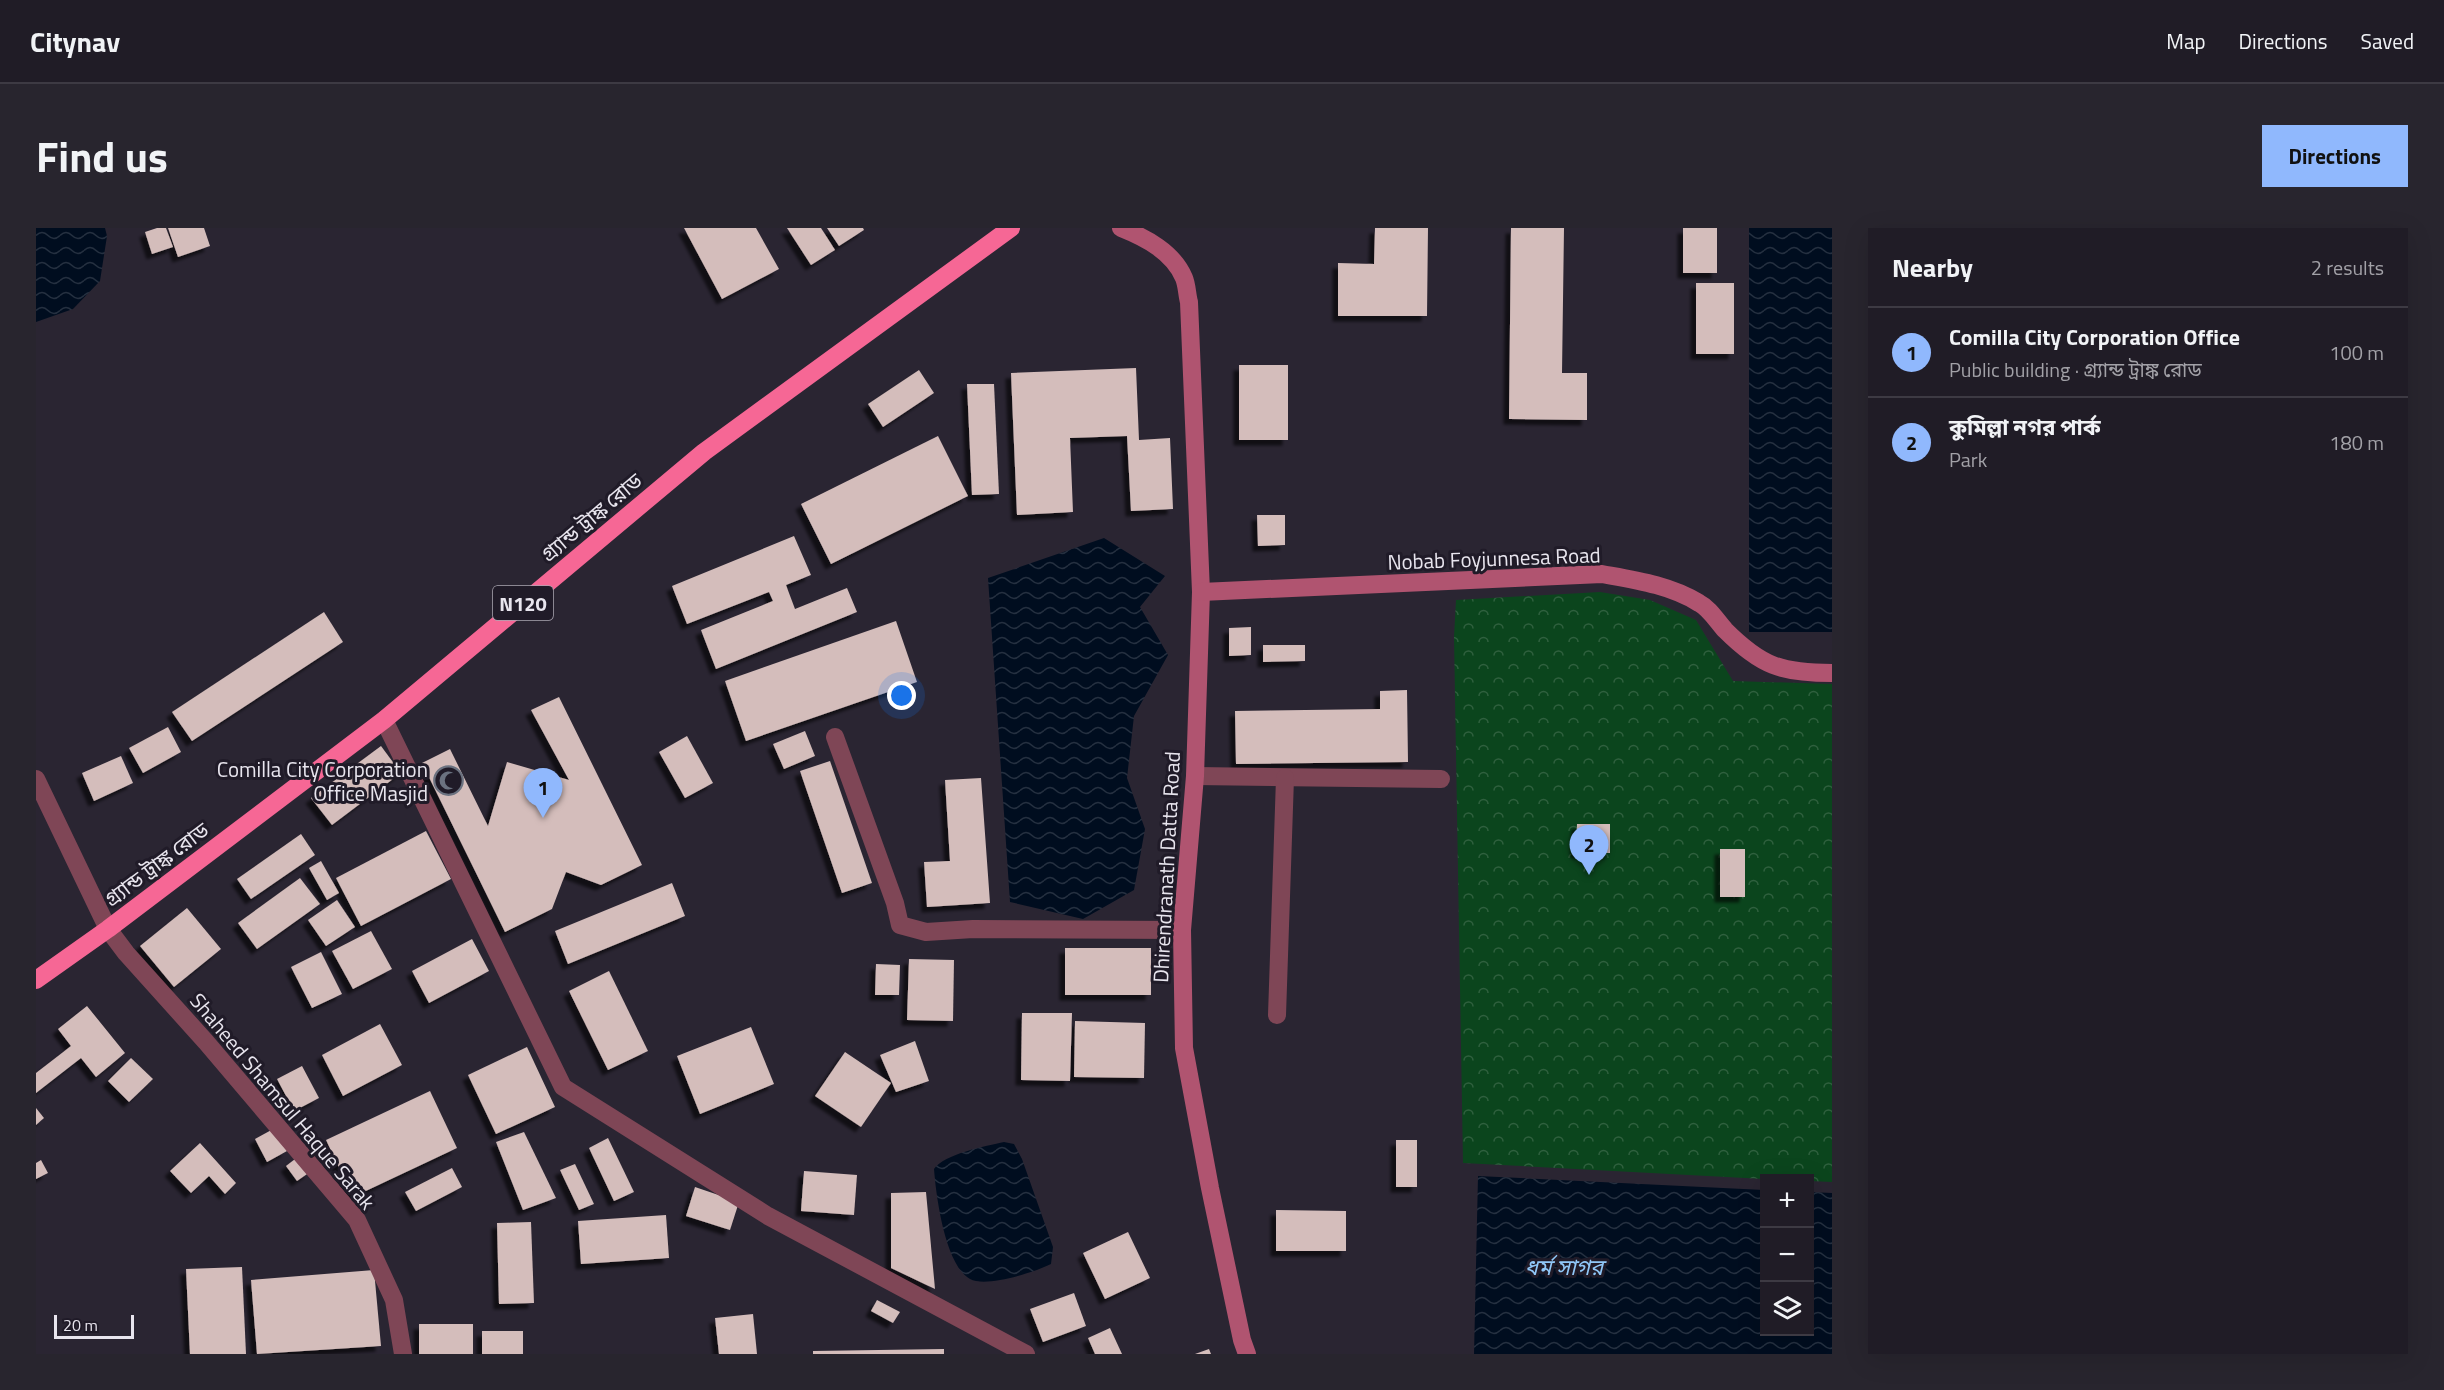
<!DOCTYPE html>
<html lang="en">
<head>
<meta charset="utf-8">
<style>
  :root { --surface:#201c26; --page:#28252e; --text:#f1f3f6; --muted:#a2a1a7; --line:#3d3a43; --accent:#90b8fd }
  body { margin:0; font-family:"Titillium Web","Noto Sans Bengali",sans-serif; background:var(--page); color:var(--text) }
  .controls { position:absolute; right:18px; bottom:18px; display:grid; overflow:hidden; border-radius:0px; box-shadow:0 6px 24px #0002 }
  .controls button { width:54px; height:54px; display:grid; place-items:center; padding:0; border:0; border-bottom:2px solid var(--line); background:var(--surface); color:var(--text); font:30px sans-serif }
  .scale { position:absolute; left:18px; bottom:15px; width:80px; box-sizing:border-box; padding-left:6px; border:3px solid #e8e5ee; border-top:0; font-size:16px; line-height:21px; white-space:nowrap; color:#e8e5ee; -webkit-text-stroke:4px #201b28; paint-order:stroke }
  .you { position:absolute; left:866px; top:468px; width:21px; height:21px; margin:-15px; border:4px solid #fff; border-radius:50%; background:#1a73e8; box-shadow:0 0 0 9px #1a73e833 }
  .badge { display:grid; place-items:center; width:39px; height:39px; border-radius:50%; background:var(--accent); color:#111; font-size:20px; font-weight:700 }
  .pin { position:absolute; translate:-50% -50px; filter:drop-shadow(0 2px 3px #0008) }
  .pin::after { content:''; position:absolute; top:32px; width:21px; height:18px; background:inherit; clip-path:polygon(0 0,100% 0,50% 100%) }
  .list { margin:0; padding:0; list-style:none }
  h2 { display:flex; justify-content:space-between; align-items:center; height:78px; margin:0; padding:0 24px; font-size:26px }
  h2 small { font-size:20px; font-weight:400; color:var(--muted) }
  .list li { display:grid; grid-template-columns:39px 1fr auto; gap:18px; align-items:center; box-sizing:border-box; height:90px; padding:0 24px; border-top:2px solid var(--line) }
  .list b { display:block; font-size:22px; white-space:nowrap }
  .list p { margin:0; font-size:20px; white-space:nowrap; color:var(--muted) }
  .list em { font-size:20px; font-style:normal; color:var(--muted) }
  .icon { flex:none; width:33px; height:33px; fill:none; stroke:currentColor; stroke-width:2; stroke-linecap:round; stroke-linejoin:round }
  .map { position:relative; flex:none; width:1796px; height:1126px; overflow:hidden; border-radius:0px }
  header { display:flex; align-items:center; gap:36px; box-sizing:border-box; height:84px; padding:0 30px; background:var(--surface); border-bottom:2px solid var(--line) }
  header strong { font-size:28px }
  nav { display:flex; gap:33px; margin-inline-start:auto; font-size:21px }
  .intro { display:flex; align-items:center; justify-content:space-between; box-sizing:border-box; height:144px; padding:0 36px }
  h1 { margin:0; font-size:42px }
  .button { padding:15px 27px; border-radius:0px; background:var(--accent); color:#111; font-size:21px; font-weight:700 }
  main { display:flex; gap:36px; padding:0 36px }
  aside { flex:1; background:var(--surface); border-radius:0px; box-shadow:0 6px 24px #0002 }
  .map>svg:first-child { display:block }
  .park { fill:url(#park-crowns); fill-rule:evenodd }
  .water { fill:url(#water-waves) }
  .building { fill:#d4bdbb; filter:url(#shadow) }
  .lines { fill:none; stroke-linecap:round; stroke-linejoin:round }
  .street { stroke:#7f4656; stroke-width:18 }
  .secondary { stroke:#b05470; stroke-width:18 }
  .highway { stroke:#f66795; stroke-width:18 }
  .labels { text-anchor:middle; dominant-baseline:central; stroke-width:6; stroke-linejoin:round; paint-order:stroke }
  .shield { fill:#201b28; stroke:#aca8b3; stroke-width:1.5 }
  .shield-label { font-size:20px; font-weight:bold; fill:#e8e5ee }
  .street-label { font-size:21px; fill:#e8e5ee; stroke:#201b28 }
  .poi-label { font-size:21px; fill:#e8e5ee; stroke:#201b28; text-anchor:end }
  .water-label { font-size:22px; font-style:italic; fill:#91c8f9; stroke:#201b28 }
</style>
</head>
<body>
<header>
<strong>Citynav</strong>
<nav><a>Map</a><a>Directions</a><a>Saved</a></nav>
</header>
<div class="intro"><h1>Find us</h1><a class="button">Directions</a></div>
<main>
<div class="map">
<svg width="1796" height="1126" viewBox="0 0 1796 1126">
  <defs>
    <pattern id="park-crowns" width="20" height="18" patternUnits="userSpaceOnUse" patternTransform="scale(1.5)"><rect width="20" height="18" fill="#0b451d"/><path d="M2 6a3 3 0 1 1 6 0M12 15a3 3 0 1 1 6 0" fill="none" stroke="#2f603e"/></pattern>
    <pattern id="water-waves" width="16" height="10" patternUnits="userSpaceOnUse" patternTransform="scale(1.5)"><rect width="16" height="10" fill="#000d1f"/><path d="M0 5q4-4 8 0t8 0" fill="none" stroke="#253040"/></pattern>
    <filter id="shadow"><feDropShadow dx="-5.5" dy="5.5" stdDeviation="1.5" flood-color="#0009"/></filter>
  </defs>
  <rect width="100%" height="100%" fill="#2a2532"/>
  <path class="park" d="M 1564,364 L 1614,372 L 1660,392 L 1697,453 L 1796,456 L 1796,954 L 1774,953 L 1774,950 L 1728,951 L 1427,935 L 1418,409 L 1420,372 ZM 1541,596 L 1574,596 L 1574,625 L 1541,625 ZM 1684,621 L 1709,621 L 1708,669 L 1684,669 Z"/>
  <g class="water">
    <path d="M 0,0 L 69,0 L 71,8 L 64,53 L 37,81 L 0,94 Z"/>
    <rect x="1713" y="0" width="83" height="404"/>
    <path d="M 1068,310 L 1129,348 L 1104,379 L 1132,427 L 1098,488 L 1091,550 L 1109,601 L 1098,662 L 1047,691 L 974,674 L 952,350 Z"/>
    <path d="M 968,914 L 978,916 L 986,931 L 1017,1019 L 1015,1036 C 999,1044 950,1060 934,1051 C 909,1037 900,968 898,941 C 908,926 950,918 968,914 Z"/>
    <path d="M 1442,948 L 1728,962 L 1728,1104 L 1774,1104 L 1774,964 L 1796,965 L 1796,1126 L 1438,1126 Z"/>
  </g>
  <g class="building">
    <path d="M 121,0 L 130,0 L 137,19 L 116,26 L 109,4 Z"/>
    <path d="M 132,0 L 168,0 L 174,18 L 142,29 Z"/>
    <path d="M 648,0 L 720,0 L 743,41 L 686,71 Z"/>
    <path d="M 751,0 L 785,0 L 799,22 L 775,37 Z"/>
    <path d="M 791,0 L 827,0 L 828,2 L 803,18 Z"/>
    <path d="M 1339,0 L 1392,0 L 1391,88 L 1302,88 L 1302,35 L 1338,36 Z"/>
    <path d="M 1475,0 L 1528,0 L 1526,145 L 1551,145 L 1551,192 L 1473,191 Z"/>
    <rect x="1647" y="0" width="34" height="45"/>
    <rect x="1660" y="55" width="38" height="71"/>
    <rect x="1203" y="137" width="49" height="75"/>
    <path d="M 1100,140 L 1103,212 L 1134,210 L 1137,281 L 1095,283 L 1091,208 L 1034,210 L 1037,284 L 981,287 L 975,145 Z"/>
    <path d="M 883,142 L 898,165 L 847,199 L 832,176 Z"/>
    <path d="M 931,156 L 958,156 L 963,266 L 936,267 Z"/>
    <path d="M 902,208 L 932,268 L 795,336 L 765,276 Z"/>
    <path d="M 1221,287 L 1249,287 L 1249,317 L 1222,318 Z"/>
    <path d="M 758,308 L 775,347 L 750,357 L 759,381 L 811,360 L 821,384 L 680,441 L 665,402 L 737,373 L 733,364 L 651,396 L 636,358 Z"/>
    <path d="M 288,384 L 307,414 L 156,513 L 136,484 Z"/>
    <path d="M 860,393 L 881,454 L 710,513 L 689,453 Z"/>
    <path d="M 1215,399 L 1215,427 L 1193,428 L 1193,400 Z"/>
    <path d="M 1227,417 L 1269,417 L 1269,433 L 1227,434 Z"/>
    <path d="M 1371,462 L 1372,534 L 1200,536 L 1199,483 L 1344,481 L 1344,463 Z"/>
    <path d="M 523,469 L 606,637 L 565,657 L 530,644 L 516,681 L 469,704 L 386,535 L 414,521 L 452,598 L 471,534 L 533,552 L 495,482 Z"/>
    <path d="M 132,499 L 145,524 L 107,545 L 93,520 Z"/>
    <path d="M 769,503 L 779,528 L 748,541 L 737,516 Z"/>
    <path d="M 651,508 L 677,555 L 649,570 L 623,524 Z"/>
    <path d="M 345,518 L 365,545 L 296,597 L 275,570 Z"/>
    <path d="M 85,528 L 97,555 L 58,573 L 46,545 Z"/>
    <path d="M 794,533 L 836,655 L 806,665 L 764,543 Z"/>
    <path d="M 945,550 L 954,675 L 891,679 L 888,634 L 914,633 L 909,552 Z"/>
    <path d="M 1541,596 L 1574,596 L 1574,625 L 1540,625 Z"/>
    <path d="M 390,603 L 415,651 L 325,698 L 300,650 Z"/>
    <path d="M 265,606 L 279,627 L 215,671 L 201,651 Z"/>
    <rect x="1684" y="621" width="25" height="48"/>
    <path d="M 285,633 L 303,665 L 291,672 L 273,640 Z"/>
    <path d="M 264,650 L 284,676 L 221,721 L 202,695 Z"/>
    <path d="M 636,655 L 649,688 L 532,736 L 519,703 Z"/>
    <path d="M 301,672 L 319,699 L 290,718 L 272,692 Z"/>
    <path d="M 151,680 L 185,721 L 138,759 L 104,718 Z"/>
    <path d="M 335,703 L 356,741 L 317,761 L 296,723 Z"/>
    <path d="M 436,711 L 453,743 L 393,775 L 376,743 Z"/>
    <rect x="1029" y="720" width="86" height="47"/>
    <path d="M 285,724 L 306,766 L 276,780 L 255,739 Z"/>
    <path d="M 873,731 L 918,732 L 917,793 L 871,792 Z"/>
    <path d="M 840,736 L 864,737 L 863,767 L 839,767 Z"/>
    <path d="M 573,743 L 612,823 L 572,842 L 533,763 Z"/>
    <path d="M 51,778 L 89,825 L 60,849 L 45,830 L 0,865 L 0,845 L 35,818 L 22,801 Z"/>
    <path d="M 986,785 L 1036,785 L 1034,853 L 985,852 Z"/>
    <path d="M 1039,793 L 1109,795 L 1108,850 L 1038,849 Z"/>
    <path d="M 344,796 L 366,837 L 307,868 L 286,827 Z"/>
    <path d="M 715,799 L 738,856 L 664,886 L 641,828 Z"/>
    <path d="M 879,813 L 893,853 L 860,864 L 844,827 Z"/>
    <path d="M 491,819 L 519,879 L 460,906 L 432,847 Z"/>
    <path d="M 809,824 L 855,855 L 825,899 L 779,868 Z"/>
    <path d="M 95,830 L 117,851 L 93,874 L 72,853 Z"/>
    <path d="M 266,838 L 283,870 L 258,883 L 241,851 Z"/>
    <path d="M 394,863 L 421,920 L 317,969 L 290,912 Z"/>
    <path d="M 0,880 L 8,890 L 0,897 Z"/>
    <path d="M 239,900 L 251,923 L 231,934 L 219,911 Z"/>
    <path d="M 488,904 L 520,970 L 487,982 L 460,914 Z"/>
    <path d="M 572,910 L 598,964 L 578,973 L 553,920 Z"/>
    <rect x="1360" y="912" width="21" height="47"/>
    <path d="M 164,915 L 200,955 L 189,966 L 173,948 L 155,965 L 134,943 Z"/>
    <path d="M 263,928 L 274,944 L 261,953 L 250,938 Z"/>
    <path d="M 5,932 L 12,945 L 0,951 L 0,935 Z"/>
    <path d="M 539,936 L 558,976 L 543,982 L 524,942 Z"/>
    <path d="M 416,940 L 426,959 L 380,983 L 369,964 Z"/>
    <path d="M 768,943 L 821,947 L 818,987 L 765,983 Z"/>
    <path d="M 659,959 L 703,974 L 694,1002 L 650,988 Z"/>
    <path d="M 890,964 L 899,1061 L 855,1040 L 855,965 Z"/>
    <path d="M 1240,982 L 1310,983 L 1310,1023 L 1240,1023 Z"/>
    <path d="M 630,987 L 633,1030 L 545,1036 L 542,993 Z"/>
    <path d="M 495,994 L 498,1075 L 463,1076 L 461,995 Z"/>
    <path d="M 1092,1004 L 1114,1050 L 1069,1071 L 1047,1025 Z"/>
    <path d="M 206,1039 L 210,1126 L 154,1126 L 150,1041 Z"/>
    <path d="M 338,1042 L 345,1118 L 221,1126 L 215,1052 Z"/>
    <path d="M 1038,1065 L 1050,1098 L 1007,1114 L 994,1081 Z"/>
    <path d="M 841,1072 L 864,1084 L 857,1095 L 835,1083 Z"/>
    <path d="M 717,1086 L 721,1126 L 683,1126 L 679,1090 Z"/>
    <rect x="383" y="1096" width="54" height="30"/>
    <path d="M 1074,1100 L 1086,1126 L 1059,1126 L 1052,1110 Z"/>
    <rect x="446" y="1103" width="41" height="23"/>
    <path d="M 908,1121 L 908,1126 L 777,1126 L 777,1123 Z"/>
    <path d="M 1173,1121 L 1175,1126 L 1159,1126 Z"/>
  </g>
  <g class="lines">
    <g class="street">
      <path d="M 348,492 L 527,859 L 732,988 L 990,1126"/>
      <path d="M 799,509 L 859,675 L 864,697 L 890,704 L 937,701 L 1146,702"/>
      <path d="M 1159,548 L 1405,551"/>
      <path d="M 0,551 L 72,701 L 90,725 L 170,814 L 321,992 L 358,1072 L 367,1126"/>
      <path d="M 1241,787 L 1249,550"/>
    </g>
    <g class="secondary">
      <path d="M 1085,0 C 1110,10 1137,24 1148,50 C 1151,57 1151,67 1153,74 L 1165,364 L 1159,548 L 1146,702 L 1148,820 L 1174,960 L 1206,1112 L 1211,1126"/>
      <path d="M 1165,364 L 1566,346 C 1599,352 1634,357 1663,375 C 1673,380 1681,393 1689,402 C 1725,438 1745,445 1796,445"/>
    </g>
    <path class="highway" d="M 0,752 L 72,701 L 348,492 L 668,224 L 975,0"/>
  </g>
  <defs>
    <symbol id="mosque-ring" viewBox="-11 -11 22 22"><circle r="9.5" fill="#201b28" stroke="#6b7280" stroke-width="1.5"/><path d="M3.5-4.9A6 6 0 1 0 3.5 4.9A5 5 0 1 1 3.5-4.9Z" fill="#6b7280"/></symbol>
  </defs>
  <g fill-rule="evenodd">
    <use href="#mosque-ring" x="396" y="536" width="33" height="33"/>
  </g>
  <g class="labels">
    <rect class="shield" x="457" y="358" width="60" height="34" rx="4.5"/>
    <g class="shield-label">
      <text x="487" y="375">N120</text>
    </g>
    <g class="street-label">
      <text transform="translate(555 289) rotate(-40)">গ্র্যান্ড ট্রাঙ্ক রোড</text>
      <text transform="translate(1458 330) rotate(-2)">Nobab Foyjunnesa Road</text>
      <text transform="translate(120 636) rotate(-37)">গ্র্যান্ড ট্রাঙ্ক রোড</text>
      <text transform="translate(1130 639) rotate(-87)">Dhirendranath Datta Road</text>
      <text transform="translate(247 873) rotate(50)">Shaheed Shamsul Haque Sarak</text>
    </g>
    <g class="poi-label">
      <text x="392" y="541">Comilla City Corporation<tspan x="392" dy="24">Office Masjid</tspan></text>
    </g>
    <g class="water-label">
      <text x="1528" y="1039">ধর্ম সাগর</text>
    </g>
  </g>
</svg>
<div class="controls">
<button>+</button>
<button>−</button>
<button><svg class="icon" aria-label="layers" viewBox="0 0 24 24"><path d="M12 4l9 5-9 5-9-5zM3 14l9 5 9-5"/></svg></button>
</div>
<div class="scale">20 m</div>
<div class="you"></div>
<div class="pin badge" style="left:507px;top:590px">1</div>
<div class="pin badge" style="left:1553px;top:647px">2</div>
</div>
<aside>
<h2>Nearby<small>2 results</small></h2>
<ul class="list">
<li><span class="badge">1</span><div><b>Comilla City Corporation Office</b><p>Public building · গ্র্যান্ড ট্রাঙ্ক রোড</p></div><em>100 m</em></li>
<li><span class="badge">2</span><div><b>কুমিল্লা নগর পার্ক</b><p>Park</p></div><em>180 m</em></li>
</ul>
</aside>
</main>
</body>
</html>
